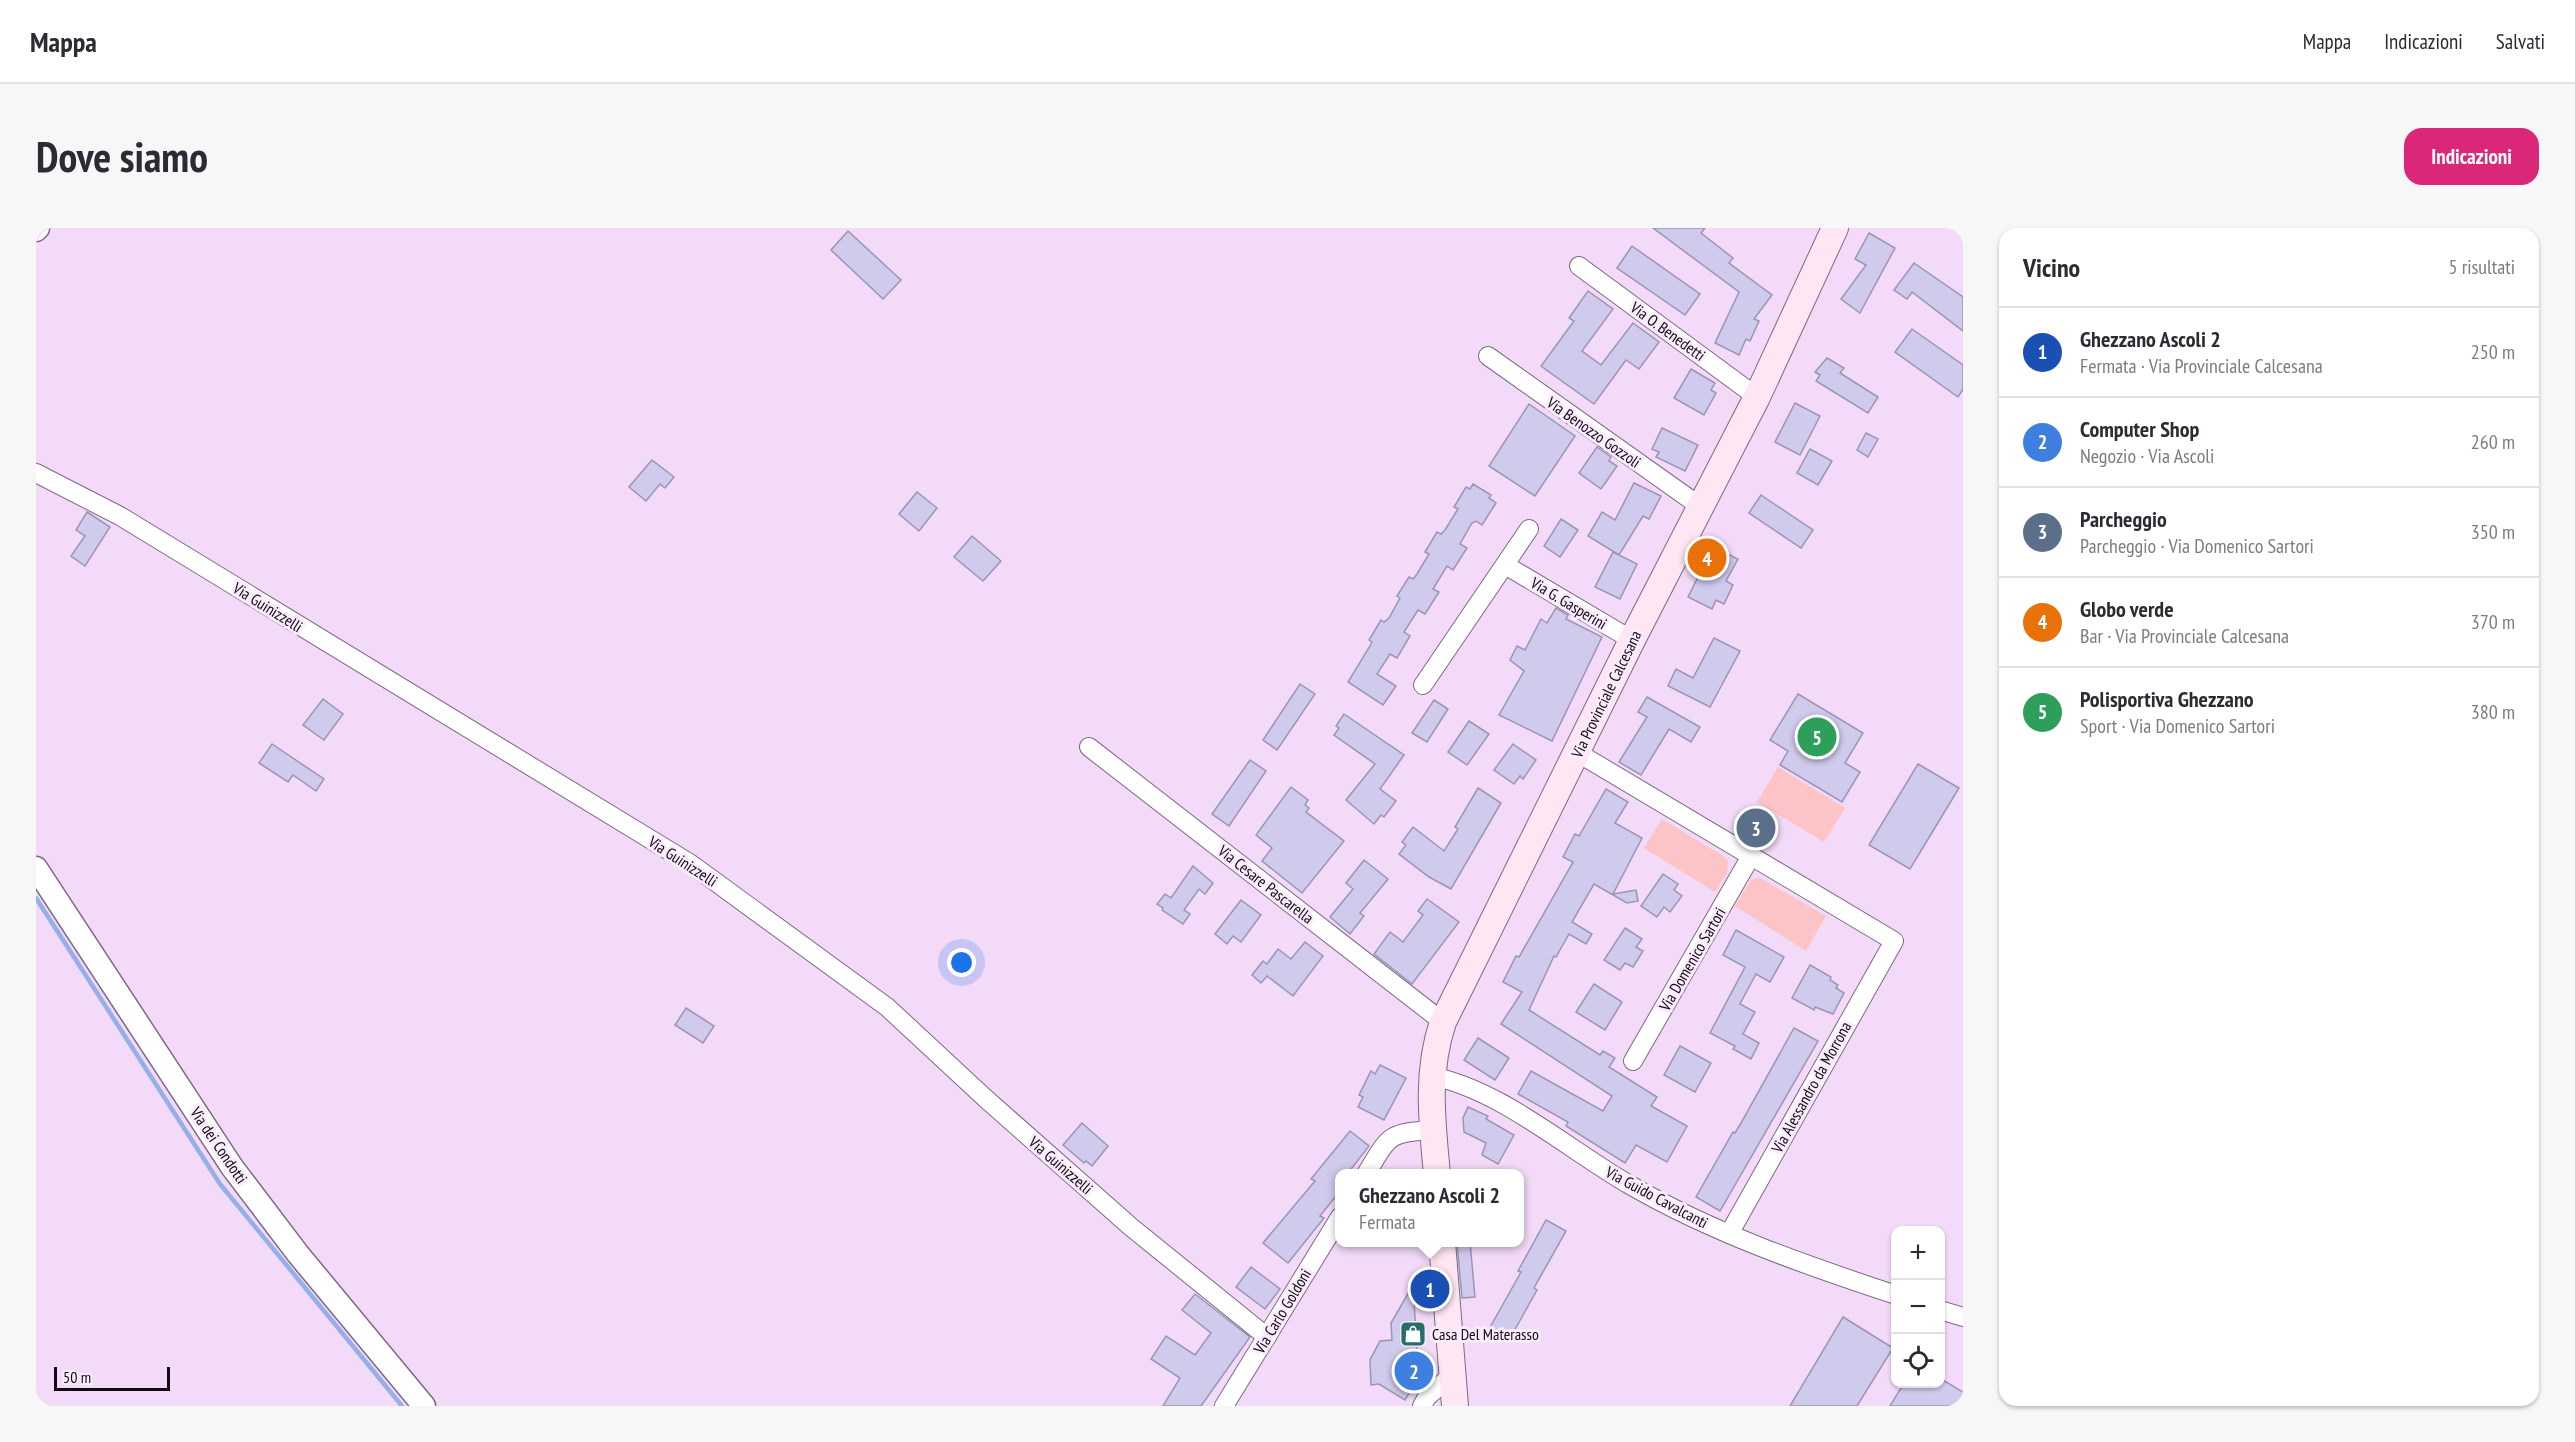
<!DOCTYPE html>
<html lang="it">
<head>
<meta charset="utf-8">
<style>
  :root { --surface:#fff; --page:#f7f7f7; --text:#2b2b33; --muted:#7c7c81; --line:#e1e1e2; --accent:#db2777 }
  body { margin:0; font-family:"PT Sans Narrow",sans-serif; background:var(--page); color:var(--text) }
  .controls { position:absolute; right:18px; bottom:18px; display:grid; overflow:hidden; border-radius:12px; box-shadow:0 2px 4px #0004 }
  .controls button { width:54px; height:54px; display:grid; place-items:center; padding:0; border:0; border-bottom:2px solid var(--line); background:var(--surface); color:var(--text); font:30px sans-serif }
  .scale { position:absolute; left:18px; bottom:15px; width:116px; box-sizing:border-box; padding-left:6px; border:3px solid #120a13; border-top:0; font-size:16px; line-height:21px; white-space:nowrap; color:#120a13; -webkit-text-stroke:4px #faebfd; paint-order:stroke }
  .you { position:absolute; left:926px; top:735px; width:21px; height:21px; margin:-15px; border:4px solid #fff; border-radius:50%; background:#1a73e8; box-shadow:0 0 0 9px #1a73e833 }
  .badge { display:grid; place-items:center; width:39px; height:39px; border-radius:50%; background:var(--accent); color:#fff; font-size:20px; font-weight:700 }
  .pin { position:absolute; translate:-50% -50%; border:3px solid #fff; box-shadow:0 2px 6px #0006 }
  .popup { position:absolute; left:1299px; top:941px; width:189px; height:78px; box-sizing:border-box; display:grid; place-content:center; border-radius:12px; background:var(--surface); filter:drop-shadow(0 2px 4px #0005); font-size:20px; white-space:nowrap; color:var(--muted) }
  .popup b { font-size:22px; color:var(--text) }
  .popup::after { content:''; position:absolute; left:50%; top:100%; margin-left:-12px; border:12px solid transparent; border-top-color:var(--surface) }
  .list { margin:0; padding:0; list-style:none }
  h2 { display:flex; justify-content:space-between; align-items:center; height:78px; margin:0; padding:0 24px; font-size:26px }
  h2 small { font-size:20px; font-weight:400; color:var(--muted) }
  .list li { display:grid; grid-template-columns:39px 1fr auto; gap:18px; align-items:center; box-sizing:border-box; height:90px; padding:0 24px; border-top:2px solid var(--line) }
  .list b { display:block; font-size:22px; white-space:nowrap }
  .list p { margin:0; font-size:20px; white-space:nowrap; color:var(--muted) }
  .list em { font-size:20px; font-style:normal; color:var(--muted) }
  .icon { flex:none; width:33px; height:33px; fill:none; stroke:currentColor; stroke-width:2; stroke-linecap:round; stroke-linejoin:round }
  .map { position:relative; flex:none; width:1927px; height:1178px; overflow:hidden; border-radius:18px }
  header { display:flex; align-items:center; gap:36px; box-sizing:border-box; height:84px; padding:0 30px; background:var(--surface); border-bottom:2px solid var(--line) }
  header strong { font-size:28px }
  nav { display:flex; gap:33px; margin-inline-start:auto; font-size:21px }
  .intro { display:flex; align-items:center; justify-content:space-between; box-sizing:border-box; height:144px; padding:0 36px }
  h1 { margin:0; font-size:42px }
  .button { padding:15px 27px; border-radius:18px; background:var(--accent); color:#fff; font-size:21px; font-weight:700 }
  main { display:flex; gap:36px; padding:0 36px }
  aside { flex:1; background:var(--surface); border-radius:18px; box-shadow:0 2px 4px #0004 }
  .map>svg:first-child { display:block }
  .green { fill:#fdc4c7 }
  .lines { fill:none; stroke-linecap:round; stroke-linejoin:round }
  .stream { stroke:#95afeb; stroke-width:4.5 }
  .building { fill:#d0caed; stroke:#9a94b5; stroke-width:1.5 }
  .minor-casing { stroke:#7e6882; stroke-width:20 }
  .tertiary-casing { stroke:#7e6882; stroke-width:25 }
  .secondary-casing { stroke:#7e6882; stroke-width:28 }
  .minor { stroke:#fff; stroke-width:18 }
  .tertiary { stroke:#fff; stroke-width:22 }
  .secondary { stroke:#fee7f3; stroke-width:26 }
  .labels { text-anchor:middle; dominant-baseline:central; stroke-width:6; stroke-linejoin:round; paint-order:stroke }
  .street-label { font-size:16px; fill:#120a13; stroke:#faebfd }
  .poi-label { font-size:16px; fill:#120a13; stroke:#faebfd; text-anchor:start }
</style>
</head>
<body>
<header>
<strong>Mappa</strong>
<nav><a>Mappa</a><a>Indicazioni</a><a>Salvati</a></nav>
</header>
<div class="intro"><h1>Dove siamo</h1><a class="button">Indicazioni</a></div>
<main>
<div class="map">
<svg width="1927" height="1178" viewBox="0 0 1927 1178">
  <rect width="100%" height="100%" fill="#f3daf8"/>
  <g class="green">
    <path d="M 1742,539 L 1809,580 L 1788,614 L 1721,574 Z"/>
    <path d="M 1626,591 L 1687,628 L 1692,633 L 1691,645 L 1679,664 L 1608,620 Z"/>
    <path d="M 1721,650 L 1726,651 L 1790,688 L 1770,723 L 1699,678 L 1715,652 Z"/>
  </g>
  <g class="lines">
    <path class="stream" d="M 0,670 L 184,956 L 366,1178"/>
  </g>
  <g class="building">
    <path d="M 1617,0 L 1669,0 L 1665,5 L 1697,30 L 1693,35 L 1736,67 L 1718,91 L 1723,93 L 1714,113 L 1710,111 L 1703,127 L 1679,115 L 1703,64 Z"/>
    <path d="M 812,3 L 865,52 L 847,71 L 795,22 Z"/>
    <path d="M 1833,5 L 1859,20 L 1824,85 L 1805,71 L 1830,37 L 1819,31 Z"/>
    <path d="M 1596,18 L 1664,66 L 1649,87 L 1581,40 Z"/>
    <path d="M 1878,35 L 1927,69 L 1927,103 L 1876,64 L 1871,71 L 1858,62 Z"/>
    <path d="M 1552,63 L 1577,81 L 1546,123 L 1565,137 L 1597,95 L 1623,114 L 1603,141 L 1590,132 L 1558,176 L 1505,138 L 1538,93 L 1533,90 Z"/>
    <path d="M 1876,101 L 1927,137 L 1927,161 L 1922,169 L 1859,124 Z"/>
    <path d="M 1791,130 L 1808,140 L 1804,145 L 1842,169 L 1832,185 L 1780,153 L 1784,147 L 1779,144 Z"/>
    <path d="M 1655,141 L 1679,155 L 1675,162 L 1680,165 L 1668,187 L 1638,170 Z"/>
    <path d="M 1759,175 L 1784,188 L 1764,227 L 1739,214 Z"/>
    <path d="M 1493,176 L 1539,208 L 1499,268 L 1453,238 Z"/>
    <path d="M 1626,200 L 1662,217 L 1649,243 L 1620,229 L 1623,224 L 1616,221 Z"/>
    <path d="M 1830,205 L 1842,211 L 1832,229 L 1821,222 Z"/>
    <path d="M 1561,219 L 1575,229 L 1573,233 L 1581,238 L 1565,261 L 1543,245 Z"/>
    <path d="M 1774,221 L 1796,233 L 1782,257 L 1761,245 Z"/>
    <path d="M 616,232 L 638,249 L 629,260 L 624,256 L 610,273 L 593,259 Z"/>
    <path d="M 1598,255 L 1625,268 L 1613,291 L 1607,288 L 1583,327 L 1552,308 L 1566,284 L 1579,292 Z"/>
    <path d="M 1437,256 L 1455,267 L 1453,270 L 1460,275 L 1446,297 L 1440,293 L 1436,295 L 1424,316 L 1431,320 L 1417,342 L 1411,338 L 1397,361 L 1403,364 L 1389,386 L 1382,382 L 1368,404 L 1374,408 L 1361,430 L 1354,426 L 1341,446 L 1360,458 L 1347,477 L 1312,454 L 1334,418 L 1336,414 L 1333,412 L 1345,392 L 1348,394 L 1353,390 L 1364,370 L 1361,368 L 1373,349 L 1377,351 L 1381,346 L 1393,326 L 1389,324 L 1401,304 L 1405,306 L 1409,302 L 1422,281 L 1418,279 L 1430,259 L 1434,261 Z"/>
    <path d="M 881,264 L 901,280 L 883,303 L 863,286 Z"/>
    <path d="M 1725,267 L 1777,302 L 1765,320 L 1713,285 Z"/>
    <path d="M 51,284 L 74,299 L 49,338 L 35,328 L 49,308 L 40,302 Z"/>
    <path d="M 1525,291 L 1542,302 L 1524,329 L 1508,318 Z"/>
    <path d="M 936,308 L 965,333 L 947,353 L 918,329 Z"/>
    <path d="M 1677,319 L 1702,331 L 1690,353 L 1697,357 L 1688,376 L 1680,372 L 1676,381 L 1652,369 Z"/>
    <path d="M 1577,324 L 1601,336 L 1584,371 L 1559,359 Z"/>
    <path d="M 1520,380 L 1532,387 L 1530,391 L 1566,409 L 1516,513 L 1463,487 L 1488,443 L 1474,432 L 1481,418 L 1489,422 L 1505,391 L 1511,395 Z"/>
    <path d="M 1678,410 L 1704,423 L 1674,479 L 1632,458 L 1640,441 L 1657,450 Z"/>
    <path d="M 1264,456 L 1279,466 L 1241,522 L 1227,512 Z"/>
    <path d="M 1762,466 L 1827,505 L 1809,535 L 1824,544 L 1806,574 L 1744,537 L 1752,523 L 1734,512 Z"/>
    <path d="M 1611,469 L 1664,499 L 1655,514 L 1633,501 L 1605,547 L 1583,534 L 1611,489 L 1602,484 Z"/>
    <path d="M 287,471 L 307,486 L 288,512 L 267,497 Z"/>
    <path d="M 1398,472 L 1412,481 L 1391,514 L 1376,505 Z"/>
    <path d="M 1308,486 L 1368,527 L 1344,561 L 1360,573 L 1348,589 L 1345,587 L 1338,596 L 1310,572 L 1339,536 L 1298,507 L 1303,500 L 1300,498 Z"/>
    <path d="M 1433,493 L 1453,506 L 1431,537 L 1412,524 Z"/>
    <path d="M 236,516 L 288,551 L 280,563 L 257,547 L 252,554 L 223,535 Z"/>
    <path d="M 1477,516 L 1500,532 L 1487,551 L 1484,548 L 1478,556 L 1458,542 Z"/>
    <path d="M 1214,532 L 1230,543 L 1193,598 L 1176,586 Z"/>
    <path d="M 1882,536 L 1923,560 L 1874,641 L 1833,617 Z"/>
    <path d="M 1255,559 L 1272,572 L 1269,577 L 1273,580 L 1270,584 L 1308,613 L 1266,665 L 1226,633 L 1236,620 L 1220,607 Z"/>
    <path d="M 1442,560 L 1465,575 L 1415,661 L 1393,649 L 1363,626 L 1370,617 L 1366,614 L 1377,599 L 1408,623 L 1422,601 L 1419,599 Z"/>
    <path d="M 1570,561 L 1592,574 L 1579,595 L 1606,610 L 1577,666 L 1600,662 L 1602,673 L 1591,675 L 1558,656 L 1536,694 L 1556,706 L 1550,716 L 1533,706 L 1520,729 L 1518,728 L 1493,782 L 1564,827 L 1567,823 L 1579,830 L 1573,839 L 1621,869 L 1615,878 L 1651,898 L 1631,934 L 1600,917 L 1589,935 L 1530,898 L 1532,894 L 1482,866 L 1495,843 L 1567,883 L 1576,868 L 1465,796 L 1486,764 L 1467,754 L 1480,728 L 1483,729 L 1537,634 L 1527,629 L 1539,606 L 1543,608 Z"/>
    <path d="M 1328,632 L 1352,651 L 1324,685 L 1328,688 L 1314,706 L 1294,689 L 1317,661 L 1310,655 Z"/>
    <path d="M 1157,638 L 1177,655 L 1169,666 L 1163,661 L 1148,682 L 1154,686 L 1147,696 L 1126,682 L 1127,680 L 1121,676 L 1129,666 L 1135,670 Z"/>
    <path d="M 1627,646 L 1642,656 L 1638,662 L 1646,668 L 1634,684 L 1628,679 L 1621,689 L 1605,678 Z"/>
    <path d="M 1391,671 L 1423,694 L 1376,756 L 1338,726 L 1354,704 L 1367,714 L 1387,687 L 1382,683 Z"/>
    <path d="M 1205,672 L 1225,687 L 1205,714 L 1197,708 L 1191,716 L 1179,706 Z"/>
    <path d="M 1589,700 L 1606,711 L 1600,719 L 1607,723 L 1597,739 L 1589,735 L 1584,742 L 1568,732 Z"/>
    <path d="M 1700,702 L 1748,729 L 1734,754 L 1720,746 L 1704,776 L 1719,784 L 1707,806 L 1723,815 L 1715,831 L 1697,821 L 1699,818 L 1674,805 L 1709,739 L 1687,727 Z"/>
    <path d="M 1269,714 L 1287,728 L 1257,768 L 1231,748 L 1225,755 L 1216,747 L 1227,733 L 1231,736 L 1242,721 L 1255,731 Z"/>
    <path d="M 1774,737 L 1795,749 L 1794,752 L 1802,757 L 1800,760 L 1808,765 L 1797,786 L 1779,779 L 1778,782 L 1756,770 Z"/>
    <path d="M 1558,756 L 1586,774 L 1569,802 L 1540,784 Z"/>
    <path d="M 650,780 L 678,798 L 667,815 L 639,797 Z"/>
    <path d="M 1758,800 L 1782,813 L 1684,983 L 1660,969 L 1697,904 L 1699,905 L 1705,895 Z"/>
    <path d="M 1442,810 L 1473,830 L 1459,852 L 1428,832 Z"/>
    <path d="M 1644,818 L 1675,835 L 1659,864 L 1628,847 Z"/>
    <path d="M 1344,837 L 1370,850 L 1348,892 L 1322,879 L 1327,869 L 1323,867 L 1335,843 L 1339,846 Z"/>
    <path d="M 1432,879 L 1452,888 L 1450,891 L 1478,907 L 1462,936 L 1446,927 L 1450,915 L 1428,904 L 1427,890 Z"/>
    <path d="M 1046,895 L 1072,918 L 1056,938 L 1050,933 L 1048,935 L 1027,917 Z"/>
    <path d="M 1314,903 L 1333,918 L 1312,945 L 1304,945 L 1304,963 L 1284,988 L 1288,990 L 1252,1035 L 1227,1015 L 1279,953 L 1275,951 Z"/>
    <path d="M 1510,992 L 1530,1003 L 1498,1060 L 1501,1062 L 1472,1114 L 1452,1103 L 1485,1044 L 1482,1043 Z"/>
    <path d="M 1421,1014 L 1434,1014 L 1439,1069 L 1426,1070 Z"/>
    <path d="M 1215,1039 L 1244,1061 L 1229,1081 L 1200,1059 Z"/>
    <path d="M 1377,1057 L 1383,1154 L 1380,1154 L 1369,1172 L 1343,1156 L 1335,1157 L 1334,1132 L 1344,1113 L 1356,1112 L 1355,1095 Z"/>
    <path d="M 1159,1066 L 1214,1109 L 1165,1178 L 1127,1178 L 1144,1150 L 1115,1131 L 1130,1108 L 1159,1127 L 1175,1105 L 1146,1082 Z"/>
    <path d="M 1807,1089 L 1857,1120 L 1821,1178 L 1754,1178 Z"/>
    <path d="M 1905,1151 L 1927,1164 L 1927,1178 L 1854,1178 L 1868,1155 L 1905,1155 Z"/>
  </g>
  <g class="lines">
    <defs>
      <g id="minor">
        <path d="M 1543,38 L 1721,169"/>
        <path d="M 1452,128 L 1665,279"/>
        <path d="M 0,245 L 84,288 L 655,636 L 851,779 L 949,870 L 1095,999 L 1231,1109"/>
        <path d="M 1469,337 L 1596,412"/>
        <path d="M 1387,457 L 1493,301"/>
        <path d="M 1053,519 L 1407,794"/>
        <path d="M 1542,525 L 1858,713 L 1693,1006"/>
        <path d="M 1597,833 L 1715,628"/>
        <path d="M 1395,848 C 1464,861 1533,922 1594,957 C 1677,1005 1769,1037 1860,1067"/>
        <path d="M 1330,946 C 1354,907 1351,905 1397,902"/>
        <path d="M 1904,1082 L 1927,1089"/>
        <path d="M 1188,1178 L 1304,989"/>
        <path d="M 1386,1178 L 1391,1169 L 1417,1146"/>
      </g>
      <g id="tertiary">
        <path d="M 0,2 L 2,0"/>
        <path d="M 0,640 L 196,939 L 262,1026 L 388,1178"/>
      </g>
      <g id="secondary">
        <path d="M 1401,946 C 1396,894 1390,844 1407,794 L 1596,412 L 1721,169 L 1799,0"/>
        <path d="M 1406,1014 L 1419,1178"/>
      </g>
    </defs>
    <use href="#minor" class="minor-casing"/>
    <use href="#tertiary" class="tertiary-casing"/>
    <use href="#secondary" class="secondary-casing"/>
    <use href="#minor" class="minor"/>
    <use href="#tertiary" class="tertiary"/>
    <use href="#secondary" class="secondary"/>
  </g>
  <defs>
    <symbol id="shop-square" viewBox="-11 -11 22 22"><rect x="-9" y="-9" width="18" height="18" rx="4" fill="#266f68" stroke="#faebfd"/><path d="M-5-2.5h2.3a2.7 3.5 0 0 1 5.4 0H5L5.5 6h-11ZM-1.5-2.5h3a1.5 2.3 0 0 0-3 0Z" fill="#fff"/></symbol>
  </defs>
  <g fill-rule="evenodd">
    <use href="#shop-square" x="1362" y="1091" width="30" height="30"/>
  </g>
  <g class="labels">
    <g class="street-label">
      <text transform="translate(1632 103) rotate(36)">Via O. Benedetti</text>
      <text transform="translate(1558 204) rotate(35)">Via Benozzo Gozzoli</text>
      <text transform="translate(1533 375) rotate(31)">Via G. Gasperini</text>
      <text transform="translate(232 379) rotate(32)">Via Guinizzelli</text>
      <text transform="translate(1570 466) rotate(-64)">Via Provinciale Calcesana</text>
      <text transform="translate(647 633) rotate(33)">Via Guinizzelli</text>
      <text transform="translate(1230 656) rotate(38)">Via Cesare Pascarella</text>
      <text transform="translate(1656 731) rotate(-60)">Via Domenico Sartori</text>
      <text transform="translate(1775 859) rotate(-61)">Via Alessandro da Morrona</text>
      <text transform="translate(183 917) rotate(56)">Via dei Condotti</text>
      <text transform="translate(1025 937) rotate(41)">Via Guinizzelli</text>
      <text transform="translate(1621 969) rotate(28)">Via Guido Cavalcanti</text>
      <text transform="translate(1246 1083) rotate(-59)">Via Carlo Goldoni</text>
    </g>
    <g class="poi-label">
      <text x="1396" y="1106">Casa Del Materasso</text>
    </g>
  </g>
</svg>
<div class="controls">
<button>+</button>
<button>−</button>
<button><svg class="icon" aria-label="locate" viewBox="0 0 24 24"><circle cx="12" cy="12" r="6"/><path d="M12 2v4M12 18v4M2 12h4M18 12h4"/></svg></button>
</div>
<div class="scale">50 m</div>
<div class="you"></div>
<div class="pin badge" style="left:1394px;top:1061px;background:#1a4fb4">1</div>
<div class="popup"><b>Ghezzano Ascoli 2</b>Fermata</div>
<div class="pin badge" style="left:1378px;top:1143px;background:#3f7fe0">2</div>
<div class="pin badge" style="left:1720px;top:600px;background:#5c6f8a">3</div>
<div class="pin badge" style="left:1671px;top:330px;background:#e8710a">4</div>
<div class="pin badge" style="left:1781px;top:509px;background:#2e9e5b">5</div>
</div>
<aside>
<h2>Vicino<small>5 risultati</small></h2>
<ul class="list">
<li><span class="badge" style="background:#1a4fb4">1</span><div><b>Ghezzano Ascoli 2</b><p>Fermata · Via Provinciale Calcesana</p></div><em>250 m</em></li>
<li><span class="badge" style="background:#3f7fe0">2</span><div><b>Computer Shop</b><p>Negozio · Via Ascoli</p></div><em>260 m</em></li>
<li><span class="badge" style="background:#5c6f8a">3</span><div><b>Parcheggio</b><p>Parcheggio · Via Domenico Sartori</p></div><em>350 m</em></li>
<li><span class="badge" style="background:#e8710a">4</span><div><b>Globo verde</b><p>Bar · Via Provinciale Calcesana</p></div><em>370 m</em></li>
<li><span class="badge" style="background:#2e9e5b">5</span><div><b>Polisportiva Ghezzano</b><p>Sport · Via Domenico Sartori</p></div><em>380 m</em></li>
</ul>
</aside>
</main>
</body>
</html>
